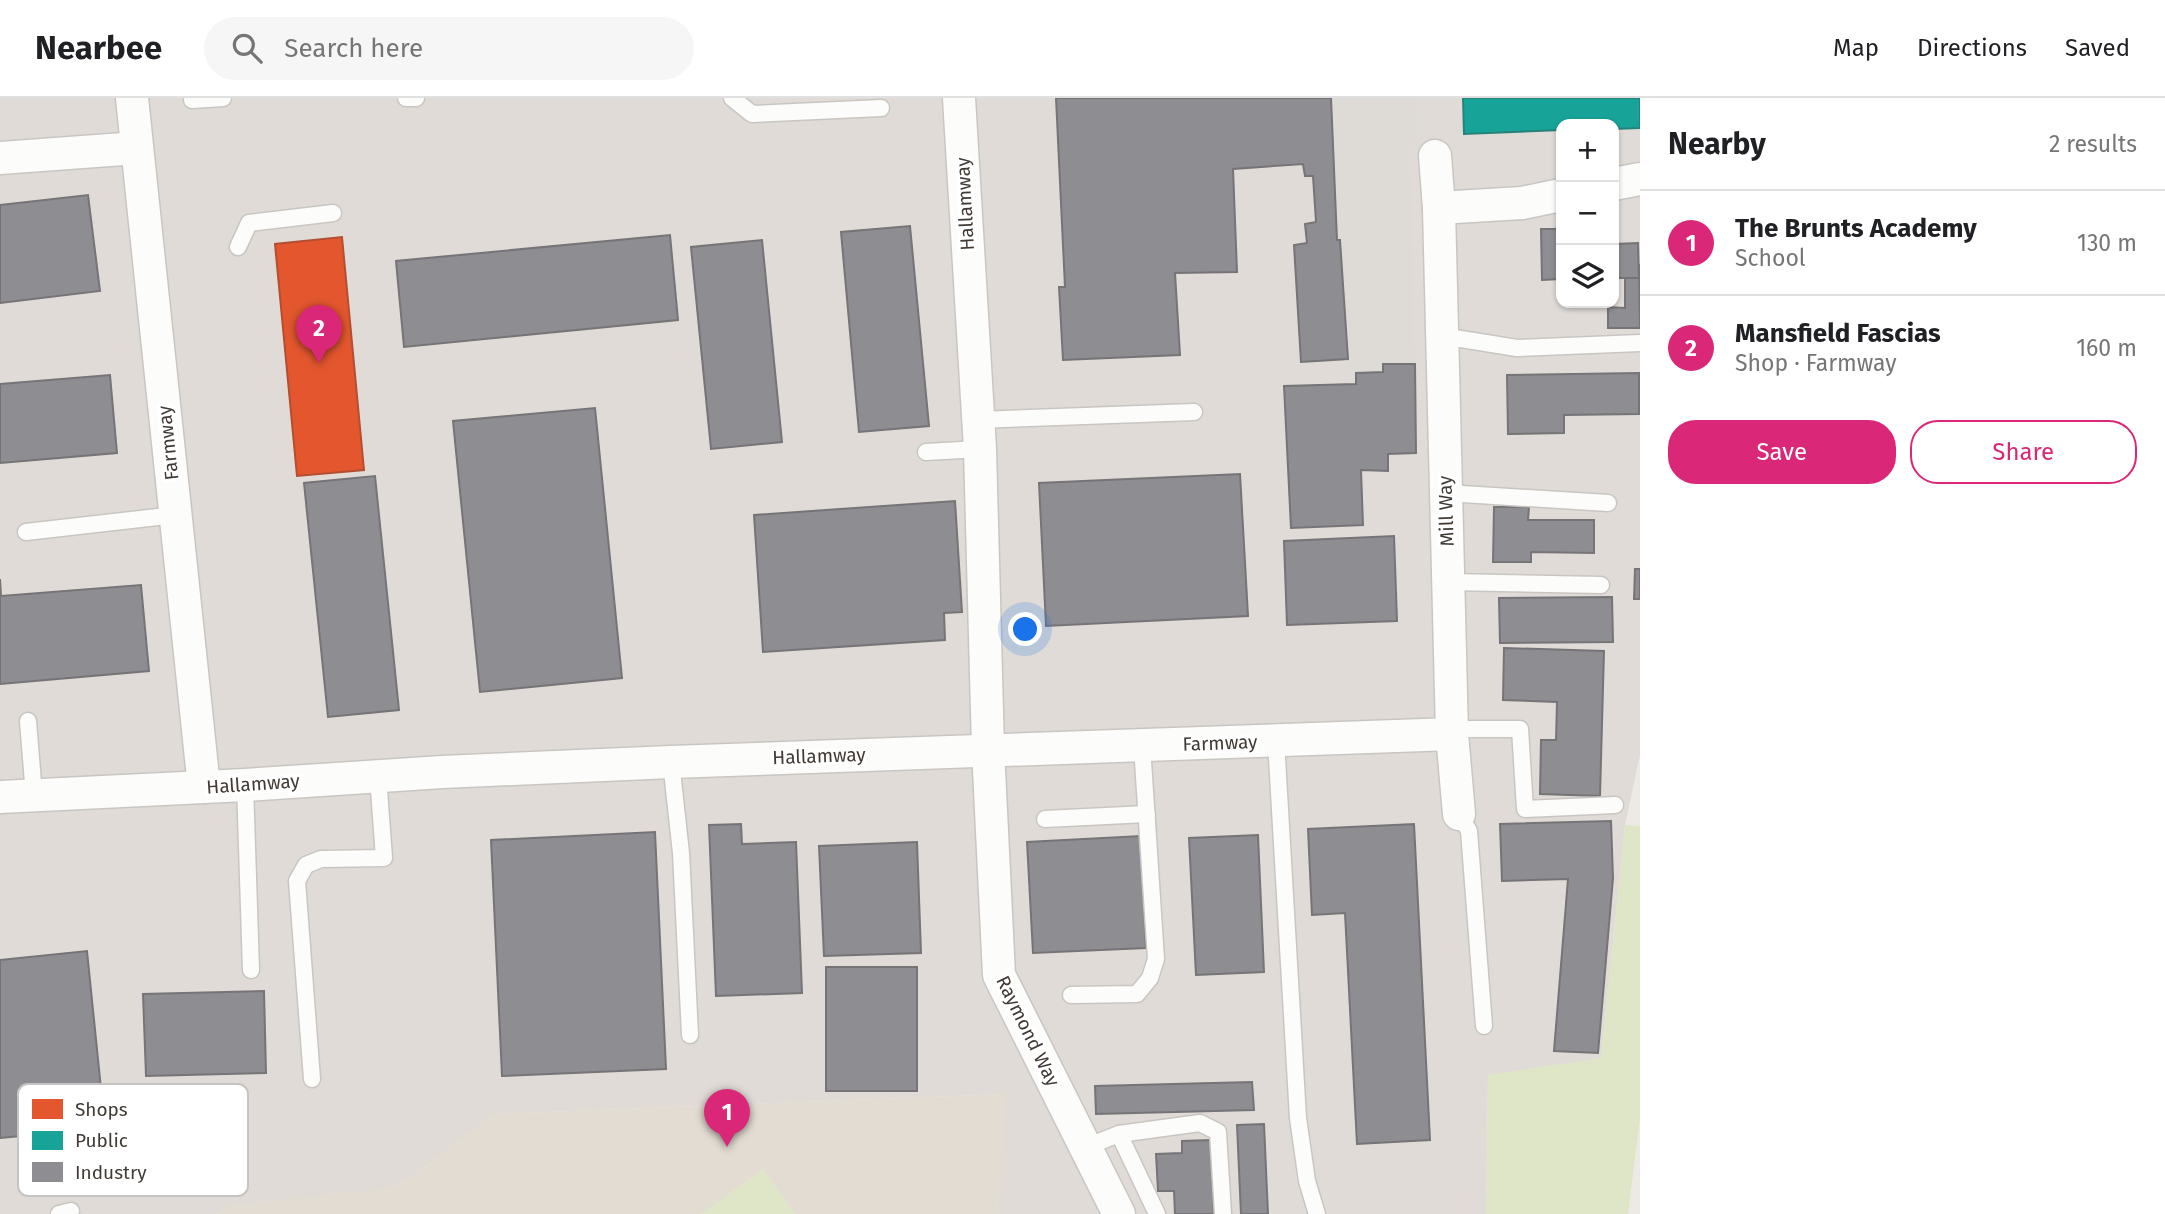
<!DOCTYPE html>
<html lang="en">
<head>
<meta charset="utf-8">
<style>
  :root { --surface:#fff; --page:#f6f6f6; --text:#202124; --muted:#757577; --line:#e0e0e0; --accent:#db2777 }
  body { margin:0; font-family:"Fira Sans",sans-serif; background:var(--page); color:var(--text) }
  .controls { position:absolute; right:21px; top:21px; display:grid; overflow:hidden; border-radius:14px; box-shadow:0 2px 5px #0004 }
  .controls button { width:63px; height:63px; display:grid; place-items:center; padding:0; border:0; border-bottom:2px solid var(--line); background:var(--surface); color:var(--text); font:35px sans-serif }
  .you { position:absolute; left:1026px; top:532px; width:24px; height:24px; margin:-18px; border:5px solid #fff; border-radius:50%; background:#1a73e8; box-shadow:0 0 0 10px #1a73e833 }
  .badge { display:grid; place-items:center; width:46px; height:46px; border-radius:50%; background:var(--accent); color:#fff; font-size:23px; font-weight:700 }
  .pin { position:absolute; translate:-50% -58px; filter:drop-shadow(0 2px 4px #0008) }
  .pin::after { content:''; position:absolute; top:37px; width:24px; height:21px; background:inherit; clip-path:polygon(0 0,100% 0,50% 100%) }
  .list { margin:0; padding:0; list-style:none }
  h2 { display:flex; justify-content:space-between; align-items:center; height:91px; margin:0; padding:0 28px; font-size:30px }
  h2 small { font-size:23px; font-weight:400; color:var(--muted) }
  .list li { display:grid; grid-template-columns:46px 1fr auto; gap:21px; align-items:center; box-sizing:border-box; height:105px; padding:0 28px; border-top:2px solid var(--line) }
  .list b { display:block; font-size:26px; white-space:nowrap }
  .list p { margin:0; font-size:23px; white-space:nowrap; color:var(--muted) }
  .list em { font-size:23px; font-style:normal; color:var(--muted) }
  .actions { display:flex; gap:14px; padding:21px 28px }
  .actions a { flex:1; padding:16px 0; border:2px solid var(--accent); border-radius:28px; text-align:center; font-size:24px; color:var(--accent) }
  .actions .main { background:var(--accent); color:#fff }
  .icon { flex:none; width:38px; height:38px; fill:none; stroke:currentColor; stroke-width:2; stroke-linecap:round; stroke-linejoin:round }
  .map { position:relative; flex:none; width:1640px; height:1116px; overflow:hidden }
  header { display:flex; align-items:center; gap:42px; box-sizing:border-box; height:98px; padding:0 35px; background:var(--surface); border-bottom:2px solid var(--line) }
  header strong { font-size:33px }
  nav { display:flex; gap:38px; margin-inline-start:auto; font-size:24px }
  .search { width:490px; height:63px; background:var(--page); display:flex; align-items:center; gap:18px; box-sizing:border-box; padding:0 24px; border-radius:38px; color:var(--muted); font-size:26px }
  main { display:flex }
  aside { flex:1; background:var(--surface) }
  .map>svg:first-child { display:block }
  .industrial { fill:#e0dbd7; fill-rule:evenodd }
  .education { fill:#e3dcd2 }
  .green { fill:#dee6c7 }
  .parking { fill:#dedbd7 }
  .shops { fill:#e4572e; stroke:#b34e30; stroke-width:2 }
  .public { fill:#17a398; stroke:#24847a; stroke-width:2 }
  .industry { fill:#8d8d92; stroke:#767476; stroke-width:2 }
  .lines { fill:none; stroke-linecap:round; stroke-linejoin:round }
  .service-casing { stroke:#c9c6c2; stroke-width:19 }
  .minor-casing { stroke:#c9c6c2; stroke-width:35 }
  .service { stroke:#fcfcfb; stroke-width:16 }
  .minor { stroke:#fcfcfb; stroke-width:32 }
  .labels { text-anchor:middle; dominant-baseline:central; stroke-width:7; stroke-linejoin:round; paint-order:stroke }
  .street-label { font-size:19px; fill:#413a34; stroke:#fff }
  .key { fill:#fff; stroke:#c6c4c2; stroke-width:2 }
  .key-label { font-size:19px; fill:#413a34 }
</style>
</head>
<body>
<header>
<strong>Nearbee</strong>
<div class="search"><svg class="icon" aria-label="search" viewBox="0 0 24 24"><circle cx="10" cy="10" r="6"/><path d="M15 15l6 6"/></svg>Search here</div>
<nav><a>Map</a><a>Directions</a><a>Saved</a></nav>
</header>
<main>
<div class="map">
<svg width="1640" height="1116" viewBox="0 0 1640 1116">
  <rect width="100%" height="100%" fill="#edeae6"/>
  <path class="industrial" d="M 0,0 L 1640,0 L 1640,657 L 1625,727 L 1601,960 L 1488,978 L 1486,1116 L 997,1116 L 1005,996 L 495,1016 L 408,1082 L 385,1091 L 233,1108 L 216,1116 L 0,1116 ZM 1561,26 L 1614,26 L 1614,205 L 1561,205 Z"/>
  <path class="education" d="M 1006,996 L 997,1116 L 216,1116 L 233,1108 L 385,1090 L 408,1082 L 495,1016 Z"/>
  <g class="green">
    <path d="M 1625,727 L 1640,728 L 1640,1021 L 1628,1116 L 1486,1116 L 1488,977 L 1601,960 Z"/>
    <path d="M 763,1071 L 796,1116 L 701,1116 Z"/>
  </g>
  <path class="parking" d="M 1331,0 L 1415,0 L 1418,43 L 1409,43 L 1415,266 L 1383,266 L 1383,274 L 1348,273 L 1340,142 L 1337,142 Z"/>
  <path class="shops" d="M 342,139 L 364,372 L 297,378 L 275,146 Z"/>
  <path class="public" d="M 1463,0 L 1640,0 L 1640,30 L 1614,31 L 1614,26 L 1561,26 L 1561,32 L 1464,36 Z"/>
  <g class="industry">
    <path d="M 1056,0 L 1331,0 L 1337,142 L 1340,142 L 1348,261 L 1301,264 L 1294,147 L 1307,145 L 1305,126 L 1316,124 L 1313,78 L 1305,78 L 1303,66 L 1233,71 L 1237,174 L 1175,175 L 1180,257 L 1063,262 L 1059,189 L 1065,189 Z"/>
    <path d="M 88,97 L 100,193 L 0,205 L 0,107 Z"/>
    <path d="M 910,128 L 929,328 L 859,334 L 841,134 Z"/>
    <path d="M 1541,131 L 1561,131 L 1561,181 L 1542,182 Z"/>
    <path d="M 670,137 L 678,222 L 404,249 L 396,163 Z"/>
    <path d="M 762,142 L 782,344 L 711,351 L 691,149 Z"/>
    <path d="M 1638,145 L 1639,180 L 1614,180 L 1614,146 Z"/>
    <path d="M 1639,166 L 1640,230 L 1608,230 L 1608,209 L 1625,210 L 1625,180 L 1639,180 Z"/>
    <path d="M 1383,266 L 1415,266 L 1416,355 L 1388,356 L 1388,373 L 1361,372 L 1363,427 L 1291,430 L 1284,288 L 1356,286 L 1356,275 L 1383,274 Z"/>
    <path d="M 1639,275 L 1639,316 L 1564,317 L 1564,335 L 1508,336 L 1507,277 Z"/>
    <path d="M 110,277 L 117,355 L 0,365 L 0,286 Z"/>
    <path d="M 595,310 L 622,580 L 480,594 L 453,323 Z"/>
    <path d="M 1240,376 L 1248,518 L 1046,528 L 1039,385 Z"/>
    <path d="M 375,378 L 399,612 L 328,619 L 304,385 Z"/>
    <path d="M 955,403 L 962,514 L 944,515 L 945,542 L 763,554 L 754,417 Z"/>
    <path d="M 1494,409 L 1529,409 L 1528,422 L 1594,422 L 1594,455 L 1531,454 L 1531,464 L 1493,464 Z"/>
    <path d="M 1394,438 L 1397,523 L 1287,527 L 1284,443 Z"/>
    <path d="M 1635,471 L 1640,471 L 1640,501 L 1634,501 Z"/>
    <path d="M 0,481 L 1,498 L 141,487 L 149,573 L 0,586 Z"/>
    <path d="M 1612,499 L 1613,544 L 1500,545 L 1499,500 Z"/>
    <path d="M 1504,550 L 1604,553 L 1600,698 L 1540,696 L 1541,642 L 1556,642 L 1557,604 L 1503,602 Z"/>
    <path d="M 1611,723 L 1613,780 L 1598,955 L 1554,953 L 1568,781 L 1502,783 L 1500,726 Z"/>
    <path d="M 741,726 L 742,746 L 796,744 L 802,895 L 716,898 L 709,727 Z"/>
    <path d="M 1414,726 L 1430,1042 L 1357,1046 L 1345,815 L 1312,817 L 1308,731 Z"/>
    <path d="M 655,734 L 666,971 L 502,978 L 491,742 Z"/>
    <path d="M 1258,737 L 1264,874 L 1196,877 L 1189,740 Z"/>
    <path d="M 1141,738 L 1146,850 L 1033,855 L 1027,744 Z"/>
    <path d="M 917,744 L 921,855 L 824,858 L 819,748 Z"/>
    <path d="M 87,853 L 105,1030 L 0,1040 L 0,862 Z"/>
    <rect x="826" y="869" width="91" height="124"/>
    <path d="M 264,893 L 266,975 L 146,978 L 143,896 Z"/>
    <path d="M 1252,984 L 1254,1012 L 1096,1016 L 1095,988 Z"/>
    <path d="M 1264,1026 L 1268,1116 L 1241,1116 L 1237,1027 Z"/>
    <path d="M 1211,1042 L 1214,1116 L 1175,1116 L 1174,1093 L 1158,1093 L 1156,1056 L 1182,1055 L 1182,1043 Z"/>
  </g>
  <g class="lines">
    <defs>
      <g id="service">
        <path d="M 406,0 L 416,0"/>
        <path d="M 732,0 L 752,16 L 881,10"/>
        <path d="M 192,2 L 223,0"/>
        <path d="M 238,149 L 249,125 L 333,115"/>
        <path d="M 1442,238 L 1517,250 L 1640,245"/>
        <path d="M 978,322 L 1194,314"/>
        <path d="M 926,354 L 980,351"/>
        <path d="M 1446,395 L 1608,405"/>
        <path d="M 26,434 L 175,417"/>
        <path d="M 1448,484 L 1601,487"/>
        <path d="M 28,623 L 34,697"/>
        <path d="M 1452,631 L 1520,631 L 1525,711 L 1615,707"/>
        <path d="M 1276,643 L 1298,1020 L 1307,1083 L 1317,1116"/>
        <path d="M 671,664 L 681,755 L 690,937"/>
        <path d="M 245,687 L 251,872"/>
        <path d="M 1459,716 L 1469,733 L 1484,928"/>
        <path d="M 1045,721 L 1147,716"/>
        <path d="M 1071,897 L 1137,896 L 1150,880 L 1156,861 L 1142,648"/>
        <path d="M 312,981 L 297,783 L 306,767 L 321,761 L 384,760 L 378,678"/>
        <path d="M 1119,1036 L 1157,1116"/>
        <path d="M 1086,1049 L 1119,1036 L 1200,1025 L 1218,1034 L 1223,1116"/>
        <path d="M 59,1116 L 71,1113"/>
      </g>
      <g id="minor">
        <path d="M 132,0 L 204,689"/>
        <path d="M 959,0 L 980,351 L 988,651 L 999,877 L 1119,1116"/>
        <path d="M 1435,58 L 1439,110 L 1452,636 L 1459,716"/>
        <path d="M 0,60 L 137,50"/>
        <path d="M 1614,86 L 1640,81"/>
        <path d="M 1439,110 L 1522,105 L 1561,97"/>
        <path d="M 0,699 L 245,687 L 442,674 L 671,664 L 1452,636"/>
      </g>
    </defs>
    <use href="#service" class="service-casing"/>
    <use href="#minor" class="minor-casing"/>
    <use href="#service" class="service"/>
    <use href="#minor" class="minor"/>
  </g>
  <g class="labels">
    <g class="street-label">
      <text transform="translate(965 106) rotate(-93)">Hallamway</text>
      <text transform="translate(168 345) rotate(-96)">Farmway</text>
      <text transform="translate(1446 413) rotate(-92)">Mill Way</text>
      <text transform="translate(1220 645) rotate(-2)">Farmway</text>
      <text transform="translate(819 658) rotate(-2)">Hallamway</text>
      <text transform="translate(253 686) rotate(-4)">Hallamway</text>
      <text transform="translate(1028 933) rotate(64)">Raymond Way</text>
    </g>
  </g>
  <rect x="18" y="986" width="230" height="112" rx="10" class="key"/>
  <rect x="32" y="1001" width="31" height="20" fill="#e4572e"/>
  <rect x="32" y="1033" width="31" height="19" fill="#17a398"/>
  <rect x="32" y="1064" width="31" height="20" fill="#8d8d92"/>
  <g class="key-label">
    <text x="75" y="1018">Shops</text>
    <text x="75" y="1049">Public</text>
    <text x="75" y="1081">Industry</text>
  </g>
</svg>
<div class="controls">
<button>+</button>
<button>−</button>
<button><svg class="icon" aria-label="layers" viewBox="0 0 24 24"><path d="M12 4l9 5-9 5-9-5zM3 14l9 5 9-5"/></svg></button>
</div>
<div class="you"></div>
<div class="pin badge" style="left:727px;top:1049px">1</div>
<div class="pin badge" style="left:319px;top:265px">2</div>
</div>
<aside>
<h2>Nearby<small>2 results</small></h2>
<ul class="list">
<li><span class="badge">1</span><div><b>The Brunts Academy</b><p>School</p></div><em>130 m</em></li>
<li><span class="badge">2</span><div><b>Mansfield Fascias</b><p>Shop · Farmway</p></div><em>160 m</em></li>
</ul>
<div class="actions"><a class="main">Save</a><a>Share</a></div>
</aside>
</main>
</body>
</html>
